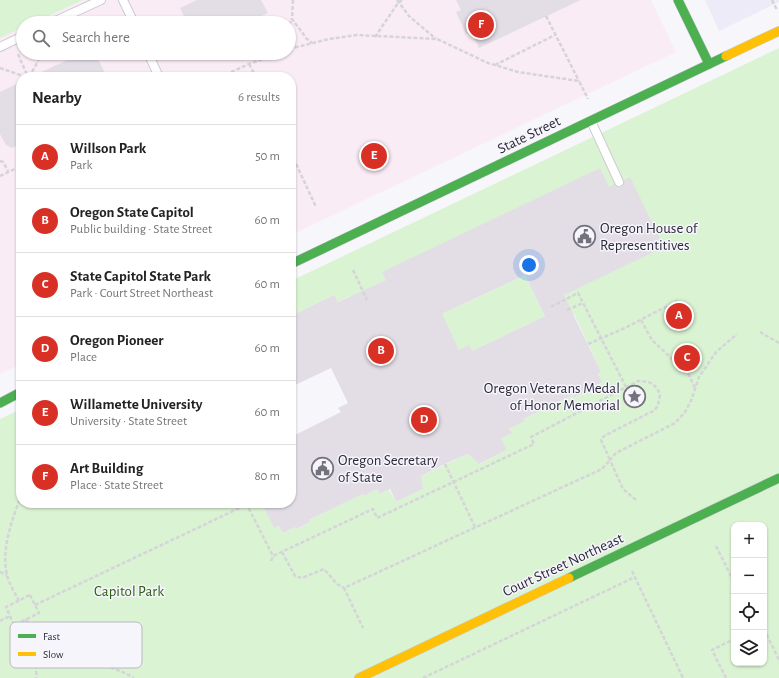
<!DOCTYPE html>
<html lang="en">
<head>
<meta charset="utf-8">
<style>
  :root { --surface:#fff; --page:#f6f6f6; --text:#222; --muted:#767676; --line:#e0e0e0; --accent:#d93025 }
  body { margin:0; font-family:"Alegreya Sans",sans-serif; background:var(--page); color:var(--text) }
  .controls { position:absolute; right:12px; bottom:12px; display:grid; overflow:hidden; border-radius:8px; box-shadow:0 1px 3px #0004 }
  .controls button { width:36px; height:36px; display:grid; place-items:center; padding:0; border:0; border-bottom:1px solid var(--line); background:var(--surface); color:var(--text); font:20px sans-serif }
  .you { position:absolute; left:529px; top:265px; width:14px; height:14px; margin:-10px; border:3px solid #fff; border-radius:50%; background:#1a73e8; box-shadow:0 0 0 6px #1a73e833 }
  .badge { display:grid; place-items:center; width:26px; height:26px; border-radius:50%; background:var(--accent); color:#fff; font-size:13px; font-weight:700 }
  .pin { position:absolute; translate:-50% -50%; border:2px solid #fff; box-shadow:0 1px 4px #0006 }
  .list { margin:0; padding:0; list-style:none }
  h2 { display:flex; justify-content:space-between; align-items:center; height:52px; margin:0; padding:0 16px; font-size:17px }
  h2 small { font-size:13px; font-weight:400; color:var(--muted) }
  .list li { display:grid; grid-template-columns:26px 1fr auto; gap:12px; align-items:center; box-sizing:border-box; height:64px; padding:0 16px; border-top:1px solid var(--line) }
  .list b { display:block; font-size:15px; white-space:nowrap }
  .list p { margin:0; font-size:13px; white-space:nowrap; color:var(--muted) }
  .list em { font-size:13px; font-style:normal; color:var(--muted) }
  .icon { flex:none; width:22px; height:22px; fill:none; stroke:currentColor; stroke-width:2; stroke-linecap:round; stroke-linejoin:round }
  .map { position:relative; flex:none; width:779px; height:678px; overflow:hidden }
  .search { position:absolute; background:var(--surface); box-shadow:0 1px 3px #0004; left:16px; top:16px; width:280px; height:44px; display:flex; align-items:center; gap:10px; box-sizing:border-box; padding:0 14px; border-radius:22px; color:var(--muted); font-size:15px }
  .panel { position:absolute; background:var(--surface); box-shadow:0 1px 3px #0004; left:16px; top:72px; width:280px; height:436px; border-radius:16px }
  .map>svg:first-child { display:block }
  .built { fill:#edebf8 }
  .education { fill:#faecf5 }
  .green { fill:#daf3d3; fill-rule:evenodd }
  .building { fill:#e3dee6; fill-rule:evenodd }
  .lines { fill:none; stroke-linecap:round; stroke-linejoin:round }
  .lane-casing { stroke:#cac9d2; stroke-width:10 }
  .fast-casing { stroke:#cac9d2; stroke-width:10 }
  .slow-casing { stroke:#cac9d2; stroke-width:10 }
  .path { stroke:#d5d4d9; stroke-width:2.5; stroke-dasharray:4 2; stroke-linecap:butt }
  .lane { stroke:#fefefe; stroke-width:8 }
  .fast { stroke:#4caf50; stroke-width:9 }
  .slow { stroke:#ffc107; stroke-width:9 }
  .labels { text-anchor:middle; dominant-baseline:central; stroke-width:3; stroke-linejoin:round; paint-order:stroke }
  .street-label { font-size:15px; fill:#2d2b39; stroke:#f6f5fc }
  .poi-label { font-size:15px; fill:#2d2b39; stroke:#f6f5fc; text-anchor:start }
  .park-label { font-size:15px; fill:#2c5d14; stroke:#f6f5fc }
  .key { fill:#f6f5fc; stroke:#bab8c2; stroke-width:1 }
  .key-label { font-size:11px; fill:#2d2b39 }
</style>
</head>
<body>
<div class="map">
<svg width="779" height="678" viewBox="0 0 779 678">
  <rect width="100%" height="100%" fill="#f7f6fb"/>
  <path class="built" d="M 705,0 L 779,0 L 779,2 L 719,31 Z"/>
  <path class="education" d="M 83,0 L 651,0 L 676,52 L 291,235 L 291,77 L 21,77 L 21,364 L 0,374 L 0,38 L 23,27 L 23,53 L 289,53 L 289,23 L 33,23 Z"/>
  <g class="green">
    <path d="M 0,0 L 83,0 L 33,23 L 23,23 L 23,27 L 0,38 Z"/>
    <path d="M 779,48 L 779,678 L 0,678 L 0,419 L 21,409 L 21,503 L 262,503 L 279,526 L 283,533 L 295,527 L 296,529 L 310,522 L 309,520 L 363,494 L 364,496 L 377,489 L 380,494 L 389,490 L 396,502 L 423,489 L 421,476 L 468,454 L 480,464 L 507,450 L 501,438 L 511,433 L 509,429 L 524,421 L 523,419 L 573,395 L 575,398 L 601,382 L 598,374 L 601,372 L 574,314 L 570,315 L 549,302 L 567,294 L 533,223 L 386,280 L 375,285 L 354,306 L 350,296 L 338,302 L 334,295 L 291,316 L 291,281 ZM 734,525 L 764,525 L 764,663 L 734,663 Z"/>
    <path d="M 525,275 L 545,316 L 472,351 L 459,350 L 453,338 L 436,317 Z"/>
  </g>
  <g class="building">
    <path d="M 197,0 L 261,0 L 268,13 L 251,21 L 252,23 L 187,23 L 180,8 Z"/>
    <path d="M 456,0 L 581,0 L 479,48 L 471,32 L 466,34 L 456,12 L 461,10 Z"/>
    <path d="M 82,53 L 95,53 L 107,77 L 31,77 Z"/>
    <path d="M 21,82 L 21,143 L 12,148 L 6,145 L 0,134 L 0,92 Z"/>
    <path d="M 600,168 L 609,187 L 614,184 L 618,187 L 622,187 L 624,183 L 624,180 L 630,177 L 664,247 L 564,295 L 601,372 L 598,374 L 602,382 L 574,398 L 573,395 L 523,419 L 525,421 L 509,429 L 512,433 L 501,438 L 507,450 L 479,464 L 468,454 L 445,464 L 421,476 L 423,489 L 396,502 L 390,489 L 380,494 L 377,489 L 364,496 L 363,494 L 309,520 L 310,522 L 296,529 L 295,527 L 283,533 L 279,526 L 274,528 L 262,503 L 291,503 L 291,437 L 341,412 L 338,408 L 348,403 L 331,368 L 291,387 L 291,316 L 334,295 L 338,302 L 386,280 L 382,272 ZM 525,275 L 545,316 L 472,351 L 469,345 L 459,350 L 442,314 Z"/>
  </g>
  <g class="lines">
    <defs>
      <g id="lane">
        <path d="M 123,0 L 134,23"/>
        <path d="M 51,23 L 101,0"/>
        <path d="M 0,47 L 23,36"/>
        <path d="M 148,53 L 159,77"/>
        <path d="M 591,121 L 619,182"/>
      </g>
      <g id="fast">
        <path d="M 678,0 L 709,64"/>
        <path d="M 291,264 L 726,56"/>
        <path d="M 0,403 L 21,392"/>
        <path d="M 569,578 L 779,478"/>
      </g>
      <g id="slow">
        <path d="M 726,56 L 779,31"/>
        <path d="M 359,678 L 569,578"/>
      </g>
    </defs>
    <use href="#lane" class="lane-casing"/>
    <use href="#fast" class="fast-casing"/>
    <use href="#slow" class="slow-casing"/>
    <g class="path">
      <path d="M 293,0 L 292,19 L 307,39 L 312,43"/>
      <path d="M 397,0 L 409,16 L 436,39"/>
      <path d="M 772,0 L 777,10"/>
      <path d="M 546,16 L 579,81"/>
      <path d="M 289,25 L 292,19"/>
      <path d="M 375,37 L 398,3 L 402,0"/>
      <path d="M 289,49 L 329,39 L 357,35 L 437,39 L 488,63 L 518,72 L 579,81 L 588,99"/>
      <path d="M 18,54 L 28,77"/>
      <path d="M 249,64 L 256,77"/>
      <path d="M 495,65 L 555,35"/>
      <path d="M 0,68 L 26,77"/>
      <path d="M 29,77 L 37,63 L 41,53"/>
      <path d="M 220,77 L 249,64 L 279,53"/>
      <path d="M 291,153 L 316,207"/>
      <path d="M 0,161 L 3,162 L 8,171"/>
      <path d="M 0,176 L 21,166"/>
      <path d="M 353,270 L 367,300"/>
      <path d="M 551,307 L 578,293 L 626,387 L 630,391"/>
      <path d="M 567,310 L 583,303"/>
      <path d="M 641,320 L 652,340 L 689,375 L 695,388"/>
      <path d="M 760,332 L 779,343"/>
      <path d="M 588,344 L 625,328 L 679,300"/>
      <path d="M 445,464 L 475,527"/>
      <path d="M 636,500 L 623,489 L 610,460 L 616,453 L 675,423 L 685,412 L 691,401 L 699,377 L 716,352 L 737,334"/>
      <path d="M 246,503 L 273,556 L 373,509 L 377,518 L 534,444 L 531,437 L 638,381 C 649,381 656,383 660,395 L 658,405 L 655,410 L 604,436 L 601,440 L 610,460 L 602,469 L 344,588 L 363,628"/>
      <path d="M 716,546 L 734,582"/>
      <path d="M 282,552 L 295,576 L 302,578 L 324,569 L 337,584 L 344,588"/>
      <path d="M 271,561 L 273,556"/>
      <path d="M 632,571 L 683,678"/>
      <path d="M 0,572 L 7,575"/>
      <path d="M 30,595 L 39,613 L 14,625 L 6,607 Z"/>
      <path d="M 19,601 C 15,593 9,584 7,575 C 1,549 12,520 21,496"/>
      <path d="M 35,605 L 250,503"/>
      <path d="M 26,619 C 29,624 32,631 35,636 C 61,664 104,659 134,678"/>
      <path d="M 0,621 L 10,616"/>
      <path d="M 764,629 L 779,660"/>
      <path d="M 35,635 L 37,653 L 36,678"/>
      <path d="M 423,678 L 635,577"/>
      <path d="M 726,678 L 712,650 L 734,639"/>
    </g>
    <use href="#lane" class="lane"/>
    <use href="#fast" class="fast"/>
    <use href="#slow" class="slow"/>
  </g>
  <defs>
    <symbol id="civic-ring" viewBox="-11 -11 22 22"><circle r="9.5" fill="#f6f5fc" stroke="#74727d" stroke-width="1.5"/><path d="M-.6-6.5H3V-4.5H.6V-3L4-1V1h2V6H-6V1h2V-1L-.6-3ZM-1.2 2.5V6h2.4V2.5Z" fill="#74727d"/></symbol>
    <symbol id="sight-ring" viewBox="-11 -11 22 22"><circle r="9.5" fill="#f6f5fc" stroke="#74727d" stroke-width="1.5"/><path d="M0-6L1.8-2.2L6-1.7L2.9 1.2L3.7 5.4L0 3.3L-3.7 5.4L-2.9 1.2L-6-1.7L-1.8-2.2Z" fill="#74727d"/></symbol>
  </defs>
  <g fill-rule="evenodd">
    <use href="#civic-ring" x="572" y="224" width="25" height="25"/>
    <use href="#sight-ring" x="622" y="384" width="25" height="25"/>
    <use href="#civic-ring" x="310" y="456" width="25" height="25"/>
  </g>
  <g class="labels">
    <g class="street-label">
      <text transform="translate(529 135) rotate(-26)">State Street</text>
      <text transform="translate(563 565) rotate(-25)">Court Street Northeast</text>
    </g>
    <g class="poi-label">
      <text x="600" y="228">Oregon House of<tspan x="600" dy="17">Representitives</tspan></text>
      <text x="620" y="388" text-anchor="end">Oregon Veterans Medal<tspan x="620" dy="17">of Honor Memorial</tspan></text>
      <text x="338" y="460">Oregon Secretary<tspan x="338" dy="17">of State</tspan></text>
    </g>
    <g class="park-label">
      <text x="129" y="591">Capitol Park</text>
    </g>
  </g>
  <rect x="10" y="622" width="132" height="46" rx="6" class="key"/>
  <rect x="18" y="634" width="18" height="4" fill="#4caf50"/>
  <rect x="18" y="652" width="18" height="4" fill="#ffc107"/>
  <g class="key-label">
    <text x="43" y="640">Fast</text>
    <text x="43" y="658">Slow</text>
  </g>
</svg>
<div class="controls">
<button>+</button>
<button>−</button>
<button><svg class="icon" aria-label="locate" viewBox="0 0 24 24"><circle cx="12" cy="12" r="6"/><path d="M12 2v4M12 18v4M2 12h4M18 12h4"/></svg></button>
<button><svg class="icon" aria-label="layers" viewBox="0 0 24 24"><path d="M12 4l9 5-9 5-9-5zM3 14l9 5 9-5"/></svg></button>
</div>
<div class="you"></div>
<div class="pin badge" style="left:679px;top:316px">A</div>
<div class="pin badge" style="left:381px;top:351px">B</div>
<div class="pin badge" style="left:687px;top:358px">C</div>
<div class="pin badge" style="left:424px;top:420px">D</div>
<div class="pin badge" style="left:374px;top:156px">E</div>
<div class="pin badge" style="left:481px;top:25px">F</div>
<div class="search"><svg class="icon" aria-label="search" viewBox="0 0 24 24"><circle cx="10" cy="10" r="6"/><path d="M15 15l6 6"/></svg>Search here</div>
<section class="panel">
<h2>Nearby<small>6 results</small></h2>
<ul class="list">
<li><span class="badge">A</span><div><b>Willson Park</b><p>Park</p></div><em>50 m</em></li>
<li><span class="badge">B</span><div><b>Oregon State Capitol</b><p>Public building · State Street</p></div><em>60 m</em></li>
<li><span class="badge">C</span><div><b>State Capitol State Park</b><p>Park · Court Street Northeast</p></div><em>60 m</em></li>
<li><span class="badge">D</span><div><b>Oregon Pioneer</b><p>Place</p></div><em>60 m</em></li>
<li><span class="badge">E</span><div><b>Willamette University</b><p>University · State Street</p></div><em>60 m</em></li>
<li><span class="badge">F</span><div><b>Art Building</b><p>Place · State Street</p></div><em>80 m</em></li>
</ul>
</section>
</div>
</body>
</html>
